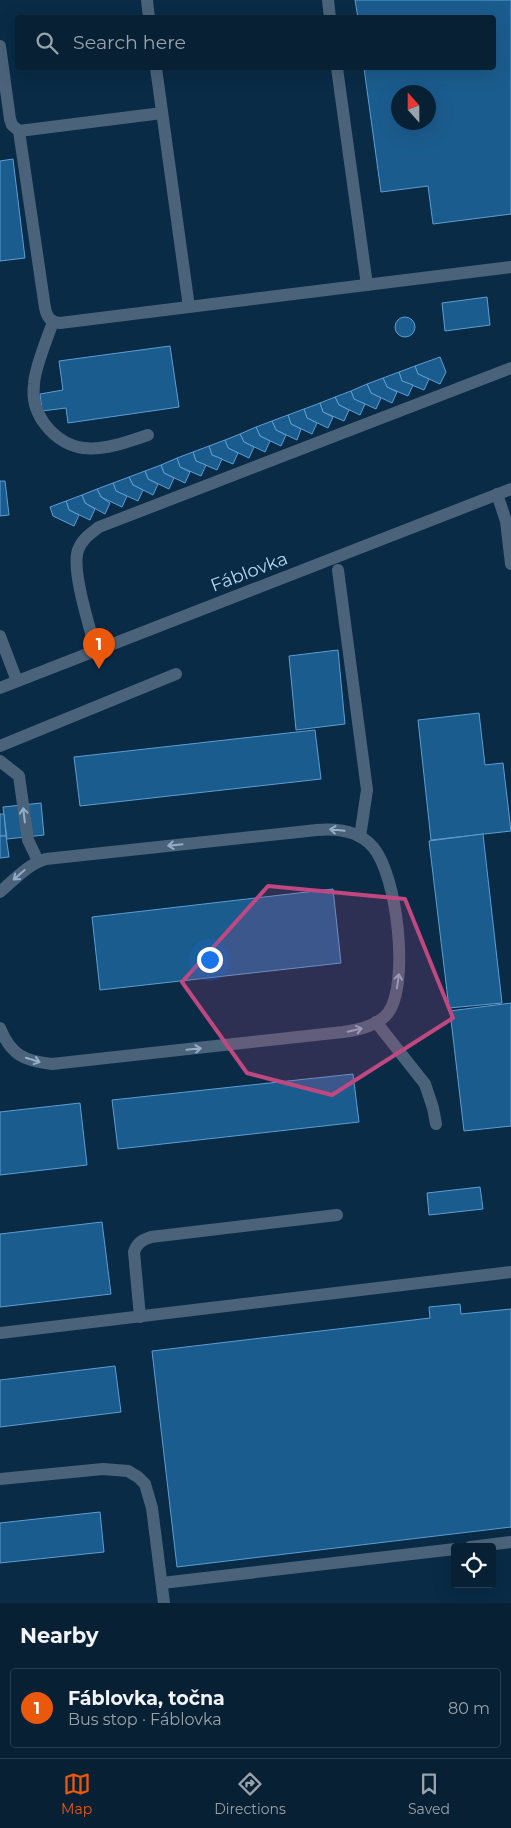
<!DOCTYPE html>
<html lang="en">
<head>
<meta charset="utf-8">
<style>
  :root { --surface:#072034; --page:#10283c; --text:#f1f3f6; --muted:#98a3ac; --line:#283e4f; --accent:#ea580c }
  body { margin:0; font-family:Montserrat,sans-serif; background:var(--page); color:var(--text) }
  .controls { position:absolute; right:15px; bottom:15px; display:grid; overflow:hidden; border-radius:5px; box-shadow:0 5px 20px #0002 }
  .controls button { width:45px; height:45px; display:grid; place-items:center; padding:0; border:0; border-bottom:1px solid var(--line); background:var(--surface); color:var(--text); font:25px sans-serif }
  .compass { position:absolute; left:391px; top:85px; width:45px; height:45px; border-radius:50%; background:var(--surface); box-shadow:0 5px 20px #0002; rotate:339deg }
  .you { position:absolute; left:209px; top:959px; width:18px; height:18px; margin:-12px; border:4px solid #fff; border-radius:50%; background:#1a73e8; box-shadow:0 0 0 8px #1a73e833 }
  .badge { display:grid; place-items:center; width:32px; height:32px; border-radius:50%; background:var(--accent); color:#fff; font-size:16px; font-weight:700 }
  .pin { position:absolute; translate:-50% -41px; filter:drop-shadow(0 1px 2px #0008) }
  .pin::after { content:''; position:absolute; top:26px; width:18px; height:15px; background:inherit; clip-path:polygon(0 0,100% 0,50% 100%) }
  .list { margin:0; padding:0; list-style:none }
  h2 { display:flex; justify-content:space-between; align-items:center; height:65px; margin:0; padding:0 20px; font-size:21px }
  h2 small { font-size:16px; font-weight:400; color:var(--muted) }
  .list li { display:grid; grid-template-columns:32px 1fr auto; gap:15px; align-items:center; box-sizing:border-box; height:80px; margin:0 10px 10px; padding:0 10px; border:1px solid var(--line); border-radius:5px }
  .list b { display:block; font-size:19px; white-space:nowrap }
  .list p { margin:0; font-size:16px; white-space:nowrap; color:var(--muted) }
  .list em { font-size:16px; font-style:normal; color:var(--muted) }
  .icon { flex:none; width:28px; height:28px; fill:none; stroke:currentColor; stroke-width:2; stroke-linecap:round; stroke-linejoin:round }
  .map { position:relative; flex:none; width:511px; height:1603px; overflow:hidden }
  .search { position:absolute; background:var(--surface); box-shadow:0 5px 20px #0002; left:15px; right:15px; top:15px; height:55px; display:flex; align-items:center; gap:12px; box-sizing:border-box; padding:0 18px; border-radius:5px; color:var(--muted); font-size:19px }
  .sheet { height:155px; background:var(--surface) }
  nav { display:flex; justify-content:space-around; align-items:center; box-sizing:border-box; height:70px; border-top:1px solid var(--line); background:var(--surface); font-size:14px; color:var(--muted) }
  nav a { display:grid; justify-items:center; gap:2px }
  nav .on { color:var(--accent) }
  .map>svg:first-child { display:block }
  .building { fill:#1b5c8e; stroke:#5e9dd3; fill-rule:evenodd }
  .lines { fill:none; stroke-linecap:round; stroke-linejoin:round }
  .lane { stroke:#4b637a; stroke-width:12 }
  .street { stroke:#4b637a; stroke-width:12 }
  .oneway { stroke:#92aec9 }
  .marked { fill:#c04881; fill-opacity:0.2; stroke:#c04881; stroke-width:4; stroke-linejoin:round }
  .labels { text-anchor:middle; dominant-baseline:central; stroke-width:4.5; stroke-linejoin:round; paint-order:stroke }
  .street-label { font-size:18px; fill:#b8d7f4; stroke:#092b46 }
</style>
</head>
<body>
<div class="map">
<svg width="511" height="1603" viewBox="0 0 511 1603">
  <rect width="100%" height="100%" fill="#092b46"/>
  <g class="building">
    <path d="M 355,0 L 511,0 L 511,214 L 433,224 L 428,186 L 381,192 L 364,68 L 494,68 L 494,18 L 358,18 ZM 398,92 L 428,92 L 428,122 L 398,122 Z"/>
    <path d="M 13,159 L 25,258 L 0,261 L 0,161 Z"/>
    <path d="M 487,297 L 490,325 L 445,331 L 442,303 Z"/>
    <circle cx="405" cy="327" r="10"/>
    <path d="M 170,346 L 179,407 L 68,423 L 66,408 L 42,411 L 40,394 L 63,390 L 59,361 Z"/>
    <path d="M 440,357 L 446,372 L 440,384 L 418,374 L 415,366 Z"/>
    <path d="M 415,366 L 418,374 L 429,379 L 424,390 L 402,381 L 399,372 Z"/>
    <path d="M 399,372 L 402,381 L 413,385 L 408,396 L 387,387 L 383,378 Z"/>
    <path d="M 383,378 L 387,387 L 397,392 L 392,403 L 371,393 L 367,384 Z"/>
    <path d="M 367,384 L 371,393 L 381,398 L 376,409 L 354,399 L 351,391 Z"/>
    <path d="M 351,391 L 354,399 L 365,404 L 360,415 L 339,405 L 335,397 Z"/>
    <path d="M 335,397 L 339,405 L 349,410 L 344,421 L 323,412 L 320,403 Z"/>
    <path d="M 320,403 L 323,412 L 333,417 L 328,428 L 307,418 L 304,409 Z"/>
    <path d="M 304,409 L 307,418 L 317,423 L 312,434 L 291,424 L 288,415 Z"/>
    <path d="M 288,415 L 291,424 L 301,429 L 297,440 L 276,430 L 272,421 Z"/>
    <path d="M 272,421 L 276,430 L 286,435 L 281,446 L 260,436 L 256,427 Z"/>
    <path d="M 256,427 L 260,436 L 270,441 L 265,452 L 244,442 L 240,434 Z"/>
    <path d="M 240,434 L 244,442 L 254,447 L 249,458 L 228,448 L 225,440 Z"/>
    <path d="M 225,440 L 228,448 L 238,453 L 233,464 L 212,455 L 209,446 Z"/>
    <path d="M 209,446 L 212,455 L 222,459 L 217,470 L 196,461 L 193,452 Z"/>
    <path d="M 193,452 L 196,461 L 206,465 L 201,476 L 180,467 L 177,458 Z"/>
    <path d="M 177,458 L 180,467 L 190,472 L 185,483 L 164,473 L 161,465 Z"/>
    <path d="M 161,465 L 164,473 L 174,478 L 169,489 L 148,479 L 145,471 Z"/>
    <path d="M 145,471 L 148,479 L 158,484 L 153,495 L 133,485 L 129,477 Z"/>
    <path d="M 129,477 L 133,485 L 143,490 L 138,501 L 116,491 L 113,483 Z"/>
    <path d="M 0,481 L 5,481 L 9,515 L 0,516 Z"/>
    <path d="M 113,483 L 116,491 L 127,496 L 122,507 L 101,497 L 97,489 Z"/>
    <path d="M 97,489 L 101,497 L 110,503 L 105,514 L 85,503 L 82,495 Z"/>
    <path d="M 82,495 L 85,503 L 95,509 L 90,520 L 69,510 L 66,501 Z"/>
    <path d="M 66,501 L 69,510 L 79,515 L 74,526 L 53,516 L 50,507 Z"/>
    <path d="M 338,650 L 345,724 L 296,730 L 289,656 Z"/>
    <path d="M 479,713 L 485,765 L 503,763 L 511,831 L 431,840 L 418,720 Z"/>
    <path d="M 315,730 L 321,779 L 80,806 L 74,757 Z"/>
    <path d="M 41,803 L 44,835 L 7,839 L 3,807 Z"/>
    <path d="M 0,814 L 4,814 L 6,836 L 0,836 Z"/>
    <path d="M 483,834 L 502,1003 L 449,1008 L 429,841 Z"/>
    <path d="M 0,836 L 6,836 L 9,857 L 0,858 Z"/>
    <path d="M 333,889 L 341,963 L 100,990 L 92,917 Z"/>
    <path d="M 511,1003 L 511,1126 L 464,1131 L 450,1011 Z"/>
    <path d="M 353,1074 L 359,1122 L 118,1149 L 112,1100 Z"/>
    <path d="M 80,1103 L 87,1165 L 0,1175 L 0,1112 Z"/>
    <path d="M 480,1187 L 483,1209 L 429,1215 L 427,1193 Z"/>
    <path d="M 102,1222 L 111,1294 L 0,1307 L 0,1234 Z"/>
    <path d="M 460,1304 L 461,1314 L 511,1309 L 511,1527 L 177,1567 L 152,1351 L 430,1318 L 429,1307 Z"/>
    <path d="M 115,1366 L 121,1412 L 0,1427 L 0,1380 Z"/>
    <path d="M 100,1512 L 104,1552 L 0,1563 L 0,1523 Z"/>
  </g>
  <g class="lines">
    <g class="lane">
      <path d="M 147,0 L 149,18"/>
      <path d="M 328,0 L 330,18"/>
      <path d="M 0,46 L 10,119 L 12,125 L 19,131 L 45,308 C 47,317 50,322 60,323 L 511,267"/>
      <path d="M 156,68 L 189,307"/>
      <path d="M 337,68 L 367,285"/>
      <path d="M 19,131 L 162,113"/>
      <path d="M 53,322 C 47,339 35,367 34,384 C 32,398 36,412 44,423 C 73,462 109,448 148,435"/>
      <path d="M 497,494 L 506,521 L 511,564"/>
      <path d="M 338,570 L 367,790 L 360,837"/>
      <path d="M 0,636 L 17,681"/>
      <path d="M 96,651 C 90,628 71,570 78,550 C 82,539 90,534 99,527 L 511,368"/>
      <path d="M 0,746 L 176,674"/>
      <path d="M 0,761 L 19,776 L 28,840 L 38,861"/>
      <path d="M 0,892 C 14,880 28,864 46,859 L 317,830 C 338,828 359,831 373,847 C 397,875 410,983 388,1013 C 378,1026 358,1030 343,1032 L 52,1064 C 24,1061 11,1055 0,1028"/>
      <path d="M 376,1022 L 425,1084 L 433,1108 L 436,1124"/>
      <path d="M 140,1317 L 134,1252 C 137,1243 142,1240 151,1237 L 337,1215"/>
      <path d="M 0,1333 L 511,1272"/>
      <path d="M 0,1479 L 103,1469 L 128,1471 L 138,1477 L 145,1484 L 152,1508 L 164,1603"/>
      <path d="M 470,1547 L 511,1542"/>
      <path d="M 162,1583 L 455,1549"/>
    </g>
    <path class="street" d="M 0,688 L 511,489"/>
  </g>
  <defs><path id="oneway-shaft" d="M-6 0H5M1.5-3L5.5 0L1.5 3" fill="none" stroke-width="1.6" stroke-linecap="round" stroke-linejoin="round" transform="scale(1.25)"/></defs>
  <g class="oneway">
    <use href="#oneway-shaft" transform="translate(24 815) rotate(-97)"/>
    <use href="#oneway-shaft" transform="translate(337 830) rotate(-174)"/>
    <use href="#oneway-shaft" transform="translate(175 845) rotate(174)"/>
    <use href="#oneway-shaft" transform="translate(19 875) rotate(139)"/>
    <use href="#oneway-shaft" transform="translate(398 981) rotate(-82)"/>
    <use href="#oneway-shaft" transform="translate(355 1030) rotate(-13)"/>
    <use href="#oneway-shaft" transform="translate(194 1049) rotate(-6)"/>
    <use href="#oneway-shaft" transform="translate(33 1060) rotate(17)"/>
  </g>
  <path class="marked" d="M 268,886 L 405,899 L 453,1018 L 332,1095 L 247,1073 L 182,982 Z"/>
  <g class="labels">
    <g class="street-label">
      <text transform="translate(249 572) rotate(-21)">Fáblovka</text>
    </g>
  </g>
</svg>
<div class="controls">
<button><svg class="icon" aria-label="locate" viewBox="0 0 24 24"><circle cx="12" cy="12" r="6"/><path d="M12 2v4M12 18v4M2 12h4M18 12h4"/></svg></button>
</div>
<svg class="compass" viewBox="-18 -18 36 36"><path d="M0-13l5 13h-10z" fill="#e53935"/><path d="M0 13l5-13h-10z" fill="#98a3ac"/></svg>
<div class="you"></div>
<div class="pin badge" style="left:99px;top:669px">1</div>
<div class="search"><svg class="icon" aria-label="search" viewBox="0 0 24 24"><circle cx="10" cy="10" r="6"/><path d="M15 15l6 6"/></svg>Search here</div>
</div>
<section class="sheet">
<h2>Nearby<small></small></h2>
<ul class="list">
<li><span class="badge">1</span><div><b>Fáblovka, točna</b><p>Bus stop · Fáblovka</p></div><em>80 m</em></li>
</ul>
</section>
<nav>
<a class="on"><svg class="icon" aria-label="map" viewBox="0 0 24 24"><path d="M3 6l6-2 6 2 6-2v14l-6 2-6-2-6 2zM9 4v14M15 6v14"/></svg>Map</a>
<a><svg class="icon" aria-label="directions" viewBox="0 0 24 24"><path d="M12 3l9 9-9 9-9-9zM9 14v-3h6M13 9l2 2-2 2"/></svg>Directions</a>
<a><svg class="icon" aria-label="saved" viewBox="0 0 24 24"><path d="M7 4h10v16l-5-4-5 4z"/></svg>Saved</a>
</nav>
</body>
</html>
